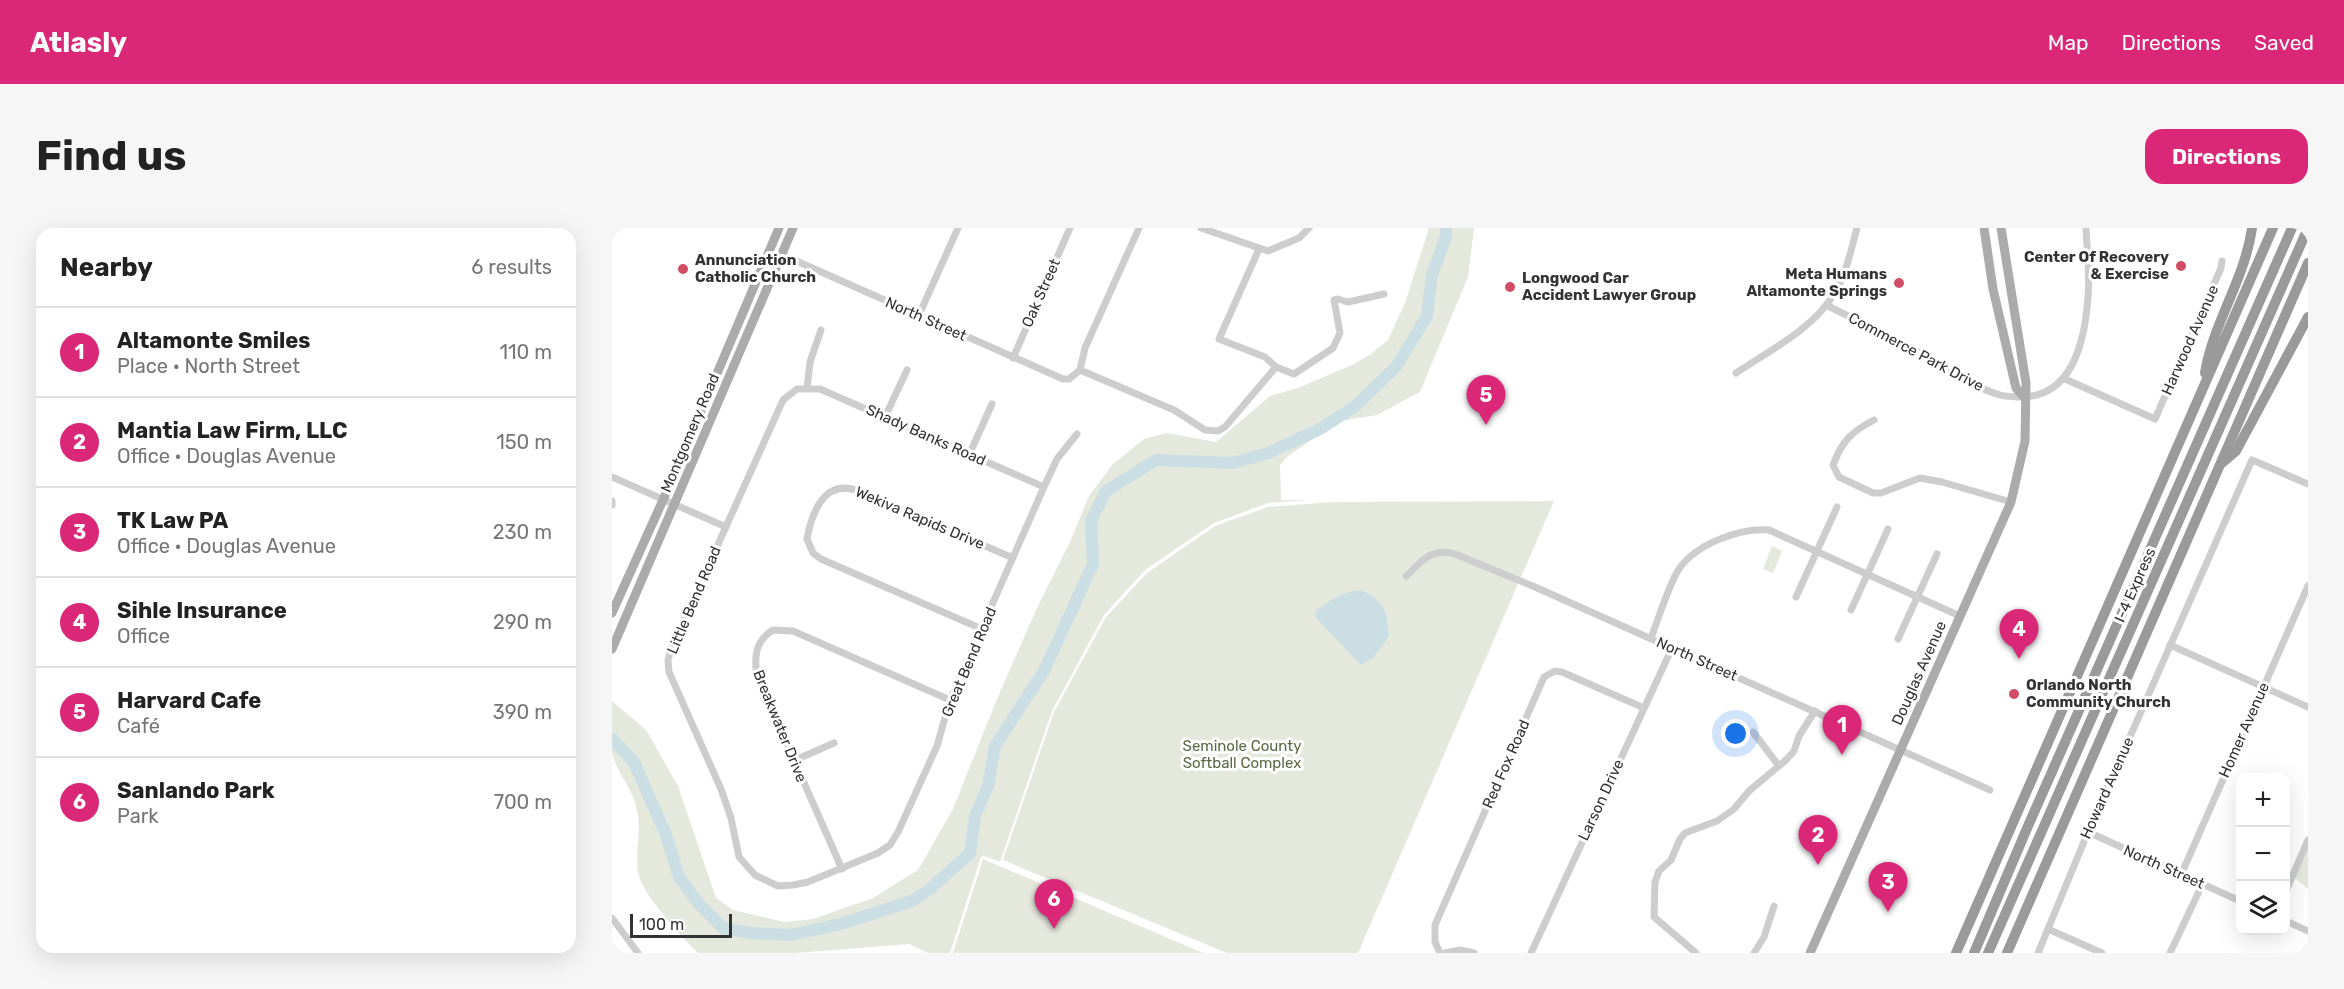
<!DOCTYPE html>
<html lang="en">
<head>
<meta charset="utf-8">
<style>
  :root { --surface:#fff; --page:#f6f6f6; --text:#222; --muted:#767676; --line:#e0e0e0; --accent:#db2777 }
  body { margin:0; font-family:Rubik,sans-serif; background:var(--page); color:var(--text) }
  .controls { position:absolute; right:18px; bottom:18px; display:grid; overflow:hidden; border-radius:12px; box-shadow:0 6px 24px #0002 }
  .controls button { width:54px; height:54px; display:grid; place-items:center; padding:0; border:0; border-bottom:2px solid var(--line); background:var(--surface); color:var(--text); font:30px sans-serif }
  .scale { position:absolute; left:18px; bottom:15px; width:102px; box-sizing:border-box; padding-left:6px; border:3px solid #333; border-top:0; font-size:16px; line-height:21px; white-space:nowrap; color:#333; -webkit-text-stroke:4px #fff; paint-order:stroke }
  .you { position:absolute; left:1124px; top:506px; width:21px; height:21px; margin:-15px; border:4px solid #fff; border-radius:50%; background:#1a73e8; box-shadow:0 0 0 9px #1a73e833 }
  .badge { display:grid; place-items:center; width:39px; height:39px; border-radius:50%; background:var(--accent); color:#fff; font-size:20px; font-weight:700 }
  .pin { position:absolute; translate:-50% -50px; filter:drop-shadow(0 2px 3px #0008) }
  .pin::after { content:''; position:absolute; top:32px; width:21px; height:18px; background:inherit; clip-path:polygon(0 0,100% 0,50% 100%) }
  .list { margin:0; padding:0; list-style:none }
  h2 { display:flex; justify-content:space-between; align-items:center; height:78px; margin:0; padding:0 24px; font-size:26px }
  h2 small { font-size:20px; font-weight:400; color:var(--muted) }
  .list li { display:grid; grid-template-columns:39px 1fr auto; gap:18px; align-items:center; box-sizing:border-box; height:90px; padding:0 24px; border-top:2px solid var(--line) }
  .list b { display:block; font-size:22px; white-space:nowrap }
  .list p { margin:0; font-size:20px; white-space:nowrap; color:var(--muted) }
  .list em { font-size:20px; font-style:normal; color:var(--muted) }
  .icon { flex:none; width:33px; height:33px; fill:none; stroke:currentColor; stroke-width:2; stroke-linecap:round; stroke-linejoin:round }
  .map { position:relative; flex:none; width:1696px; height:725px; overflow:hidden; border-radius:18px }
  header { display:flex; align-items:center; gap:36px; box-sizing:border-box; height:84px; padding:0 30px; background:var(--accent); color:#fff }
  header strong { font-size:28px }
  nav { display:flex; gap:33px; margin-inline-start:auto; font-size:21px }
  .intro { display:flex; align-items:center; justify-content:space-between; box-sizing:border-box; height:144px; padding:0 36px }
  h1 { margin:0; font-size:42px }
  .button { padding:15px 27px; border-radius:18px; background:var(--accent); color:#fff; font-size:21px; font-weight:700 }
  main { display:flex; gap:36px; padding:0 36px }
  aside { flex:1; background:var(--surface); border-radius:18px; box-shadow:0 6px 24px #0002 }
  .map>svg:first-child { display:block }
  .green { fill:#e4e8dd }
  .water { fill:#cadee4 }
  .lines { fill:none; stroke-linecap:round; stroke-linejoin:round }
  .river { stroke:#cadee4; stroke-width:12 }
  .minor { stroke:#cdcdcd; stroke-width:7 }
  .major { stroke:#ababab; stroke-width:9 }
  .highway { stroke:#9a9a9a; stroke-width:10 }
  .poi-dot { fill:#d24c65; stroke:#fff; stroke-width:2 }
  .labels { text-anchor:middle; dominant-baseline:central; stroke-width:6; stroke-linejoin:round; paint-order:stroke }
  .poi-label { font-size:15px; font-weight:bold; fill:#333; stroke:#fff; text-anchor:start }
  .street-label { font-size:15px; fill:#333; stroke:#fff }
  .park-label { font-size:15px; fill:#5a6a44; stroke:#fff }
</style>
</head>
<body>
<header>
<strong>Atlasly</strong>
<nav><a>Map</a><a>Directions</a><a>Saved</a></nav>
</header>
<div class="intro"><h1>Find us</h1><a class="button">Directions</a></div>
<main>
<aside>
<h2>Nearby<small>6 results</small></h2>
<ul class="list">
<li><span class="badge">1</span><div><b>Altamonte Smiles</b><p>Place · North Street</p></div><em>110 m</em></li>
<li><span class="badge">2</span><div><b>Mantia Law Firm, LLC</b><p>Office · Douglas Avenue</p></div><em>150 m</em></li>
<li><span class="badge">3</span><div><b>TK Law PA</b><p>Office · Douglas Avenue</p></div><em>230 m</em></li>
<li><span class="badge">4</span><div><b>Sihle Insurance</b><p>Office</p></div><em>290 m</em></li>
<li><span class="badge">5</span><div><b>Harvard Cafe</b><p>Café</p></div><em>390 m</em></li>
<li><span class="badge">6</span><div><b>Sanlando Park</b><p>Park</p></div><em>700 m</em></li>
</ul>
</aside>
<div class="map">
<svg width="1696" height="725" viewBox="0 0 1696 725">
  <rect width="100%" height="100%" fill="#fff"/>
  <g class="green">
    <path d="M 817,0 L 862,0 L 856,49 L 808,164 L 765,187 L 728,193 L 676,228 L 668,237 L 669,272 L 696,272 L 656,275 L 602,295 L 533,342 L 492,387 L 440,483 L 388,634 L 372,628 L 369,629 L 338,725 L 316,725 L 297,716 L 183,725 L 86,725 C 72,712 30,665 27,648 C 21,623 32,603 23,575 C 18,557 3,542 0,524 C 0,508 0,489 0,473 L 34,502 L 66,558 L 104,670 L 121,682 L 172,694 L 201,691 L 261,670 L 306,642 L 341,581 L 385,471 L 424,382 L 458,314 L 477,268 L 501,236 L 532,211 L 555,205 L 604,214 L 658,168 L 686,160 L 742,136 L 759,126 L 776,112 L 793,75 Z"/>
    <path d="M 942,273 L 746,725 L 615,725 L 391,632 L 442,484 L 494,389 L 535,345 L 603,298 L 656,279 L 722,274 Z"/>
    <path d="M 1160,318 L 1170,323 L 1161,345 L 1151,341 Z"/>
    <path d="M 1696,620 L 1696,661 L 1683,650 Z"/>
    <path d="M 371,631 L 591,725 L 341,725 Z"/>
  </g>
  <path class="water" d="M 748,362 C 772,372 775,383 777,408 L 762,429 L 749,437 L 704,390 L 704,383 C 718,372 730,364 748,362 Z"/>
  <g class="lines">
    <path class="river" d="M 0,511 L 22,534 L 54,607 L 67,649 L 87,676 L 111,700 L 139,705 L 179,707 L 232,695 L 300,673 L 317,662 L 358,625 L 363,588 L 376,558 L 383,518 L 432,443 L 481,336 L 479,293 L 494,263 L 544,232 L 621,235 L 656,225 L 708,201 L 742,179 L 784,139 L 815,88 L 820,47 L 834,8 L 834,0"/>
    <g class="minor">
      <path d="M 589,0 L 656,23 L 687,10 L 697,0"/>
      <path d="M 647,21 L 607,111 L 653,129 L 664,139 L 682,146 L 721,120 L 728,105 L 722,72 L 726,71 L 736,74 L 772,66"/>
      <path d="M 171,27 L 451,151 L 457,151 L 468,142 L 562,182 L 593,202 L 606,203 L 613,199 L 664,139"/>
      <path d="M 1214,77 C 1244,92 1274,106 1303,122 C 1331,138 1358,158 1388,167 C 1394,169 1400,168 1406,169 C 1461,171 1473,112 1476,69 C 1478,46 1475,22 1474,0"/>
      <path d="M 307,87 L 346,0"/>
      <path d="M 401,130 L 458,0"/>
      <path d="M 468,142 L 473,120 L 527,0"/>
      <path d="M 1124,145 C 1157,123 1201,101 1222,66 C 1234,47 1239,22 1245,0"/>
      <path d="M 1453,151 L 1543,191 L 1609,40 L 1610,33"/>
      <path d="M 195,160 L 198,134 L 209,102"/>
      <path d="M 273,189 L 295,142"/>
      <path d="M 1262,192 C 1239,204 1230,213 1221,237 L 1227,249 L 1261,265 L 1269,265 L 1308,250 L 1330,254 L 1399,274"/>
      <path d="M 357,227 L 380,176"/>
      <path d="M 0,249 L 114,299"/>
      <path d="M 432,259 L 208,161 L 185,161 L 171,172 L 59,421 L 56,432 L 57,444 L 109,561 L 119,590 L 127,629 L 143,647 L 166,658 L 181,657 L 196,654 L 266,625 L 278,617 L 286,604 L 325,518 L 338,472 L 432,259 L 445,231 L 465,206"/>
      <path d="M 0,273 L 0,277"/>
      <path d="M 794,348 C 810,333 820,319 843,326 L 923,359 L 1378,562"/>
      <path d="M 1184,369 L 1225,279"/>
      <path d="M 1239,382 L 1276,301"/>
      <path d="M 370,401 L 209,331 L 201,325 L 195,311 C 200,284 212,252 244,262 L 401,330"/>
      <path d="M 1039,410 C 1046,392 1057,356 1067,341 C 1084,316 1127,300 1157,302 L 1348,388"/>
      <path d="M 1286,411 L 1325,326"/>
      <path d="M 1558,417 L 1696,479"/>
      <path d="M 1141,504 L 1167,538"/>
      <path d="M 181,533 L 222,515"/>
      <path d="M 1476,604 L 1628,673"/>
      <path d="M 230,641 L 145,448 C 142,429 143,413 161,402 L 181,403 L 338,472"/>
      <path d="M 1569,647 L 1696,358"/>
      <path d="M 1674,663 L 1696,612"/>
      <path d="M 0,690 L 26,725"/>
      <path d="M 1674,693 L 1696,703"/>
      <path d="M 1436,701 L 1490,725"/>
      <path d="M 828,725 L 823,714 L 823,697 L 932,449 L 943,443 L 950,444 L 1032,480"/>
      <path d="M 833,725 L 848,722 L 862,725"/>
      <path d="M 919,725 L 1060,420"/>
      <path d="M 1084,725 L 1042,689 L 1043,654 L 1047,643 L 1059,632 L 1068,611 L 1073,605 L 1105,593 L 1122,581 L 1137,563 L 1174,532 L 1182,523 L 1187,508 L 1203,483"/>
      <path d="M 1142,725 L 1152,709 L 1162,678"/>
      <path d="M 1426,725 L 1476,604 L 1640,232 L 1696,256"/>
      <path d="M 1558,725 L 1590,657"/>
    </g>
    <g class="major">
      <path d="M 1372,0 L 1381,61 L 1404,160 L 1412,169"/>
      <path d="M 0,385 L 51,272 L 167,0"/>
      <path d="M 0,421 L 181,0"/>
      <path d="M 1198,725 L 1399,274 L 1413,213 L 1414,155 L 1389,0"/>
    </g>
    <g class="highway">
      <path d="M 1593,145 C 1601,95 1633,51 1640,0"/>
      <path d="M 1610,235 L 1624,223 L 1696,89"/>
      <path d="M 1344,725 L 1661,0"/>
      <path d="M 1362,725 L 1416,598 L 1680,0"/>
      <path d="M 1376,725 L 1696,0"/>
      <path d="M 1395,725 L 1696,35"/>
    </g>
  </g>
  <g class="poi-dot">
    <circle cx="1569" cy="38" r="6"/>
    <circle cx="71" cy="41" r="6"/>
    <circle cx="1287" cy="55" r="6"/>
    <circle cx="898" cy="59" r="6"/>
    <circle cx="1402" cy="466" r="6"/>
  </g>
  <g class="labels">
    <g class="poi-label">
      <text x="1557" y="29" text-anchor="end">Center Of Recovery<tspan x="1557" dy="17">&amp; Exercise</tspan></text>
      <text x="83" y="32">Annunciation<tspan x="83" dy="17">Catholic Church</tspan></text>
      <text x="1275" y="46" text-anchor="end">Meta Humans<tspan x="1275" dy="17">Altamonte Springs</tspan></text>
      <text x="910" y="50">Longwood Car<tspan x="910" dy="17">Accident Lawyer Group</tspan></text>
      <text x="1414" y="457">Orlando North<tspan x="1414" dy="17">Community Church</tspan></text>
    </g>
    <g class="street-label">
      <text transform="translate(429 65) rotate(-66)">Oak Street</text>
      <text transform="translate(314 91) rotate(24)">North Street</text>
      <text transform="translate(1578 112) rotate(-66)">Harwood Avenue</text>
      <text transform="translate(1304 124) rotate(28)">Commerce Park Drive</text>
      <text transform="translate(78 205) rotate(-67)">Montgomery Road</text>
      <text transform="translate(314 207) rotate(24)">Shady Banks Road</text>
      <text transform="translate(308 290) rotate(23)">Wekiva Rapids Drive</text>
      <text transform="translate(1523 357) rotate(-66)">I-4 Express</text>
      <text transform="translate(82 372) rotate(-67)">Little Bend Road</text>
      <text transform="translate(1085 431) rotate(24)">North Street</text>
      <text transform="translate(357 434) rotate(-67)">Great Bend Road</text>
      <text transform="translate(1307 445) rotate(-66)">Douglas Avenue</text>
      <text transform="translate(168 498) rotate(68)">Breakwater Drive</text>
      <text transform="translate(1632 502) rotate(-66)">Homer Avenue</text>
      <text transform="translate(894 536) rotate(-66)">Red Fox Road</text>
      <text transform="translate(1495 560) rotate(-66)">Howard Avenue</text>
      <text transform="translate(989 572) rotate(-65)">Larson Drive</text>
      <text transform="translate(1552 639) rotate(24)">North Street</text>
    </g>
    <g class="park-label">
      <text x="630" y="518">Seminole County<tspan x="630" dy="17">Softball Complex</tspan></text>
    </g>
  </g>
</svg>
<div class="controls">
<button>+</button>
<button>−</button>
<button><svg class="icon" aria-label="layers" viewBox="0 0 24 24"><path d="M12 4l9 5-9 5-9-5zM3 14l9 5 9-5"/></svg></button>
</div>
<div class="scale">100 m</div>
<div class="you"></div>
<div class="pin badge" style="left:1230px;top:527px">1</div>
<div class="pin badge" style="left:1206px;top:637px">2</div>
<div class="pin badge" style="left:1276px;top:684px">3</div>
<div class="pin badge" style="left:1407px;top:431px">4</div>
<div class="pin badge" style="left:874px;top:197px">5</div>
<div class="pin badge" style="left:442px;top:701px">6</div>
</div>
</main>
</body>
</html>
